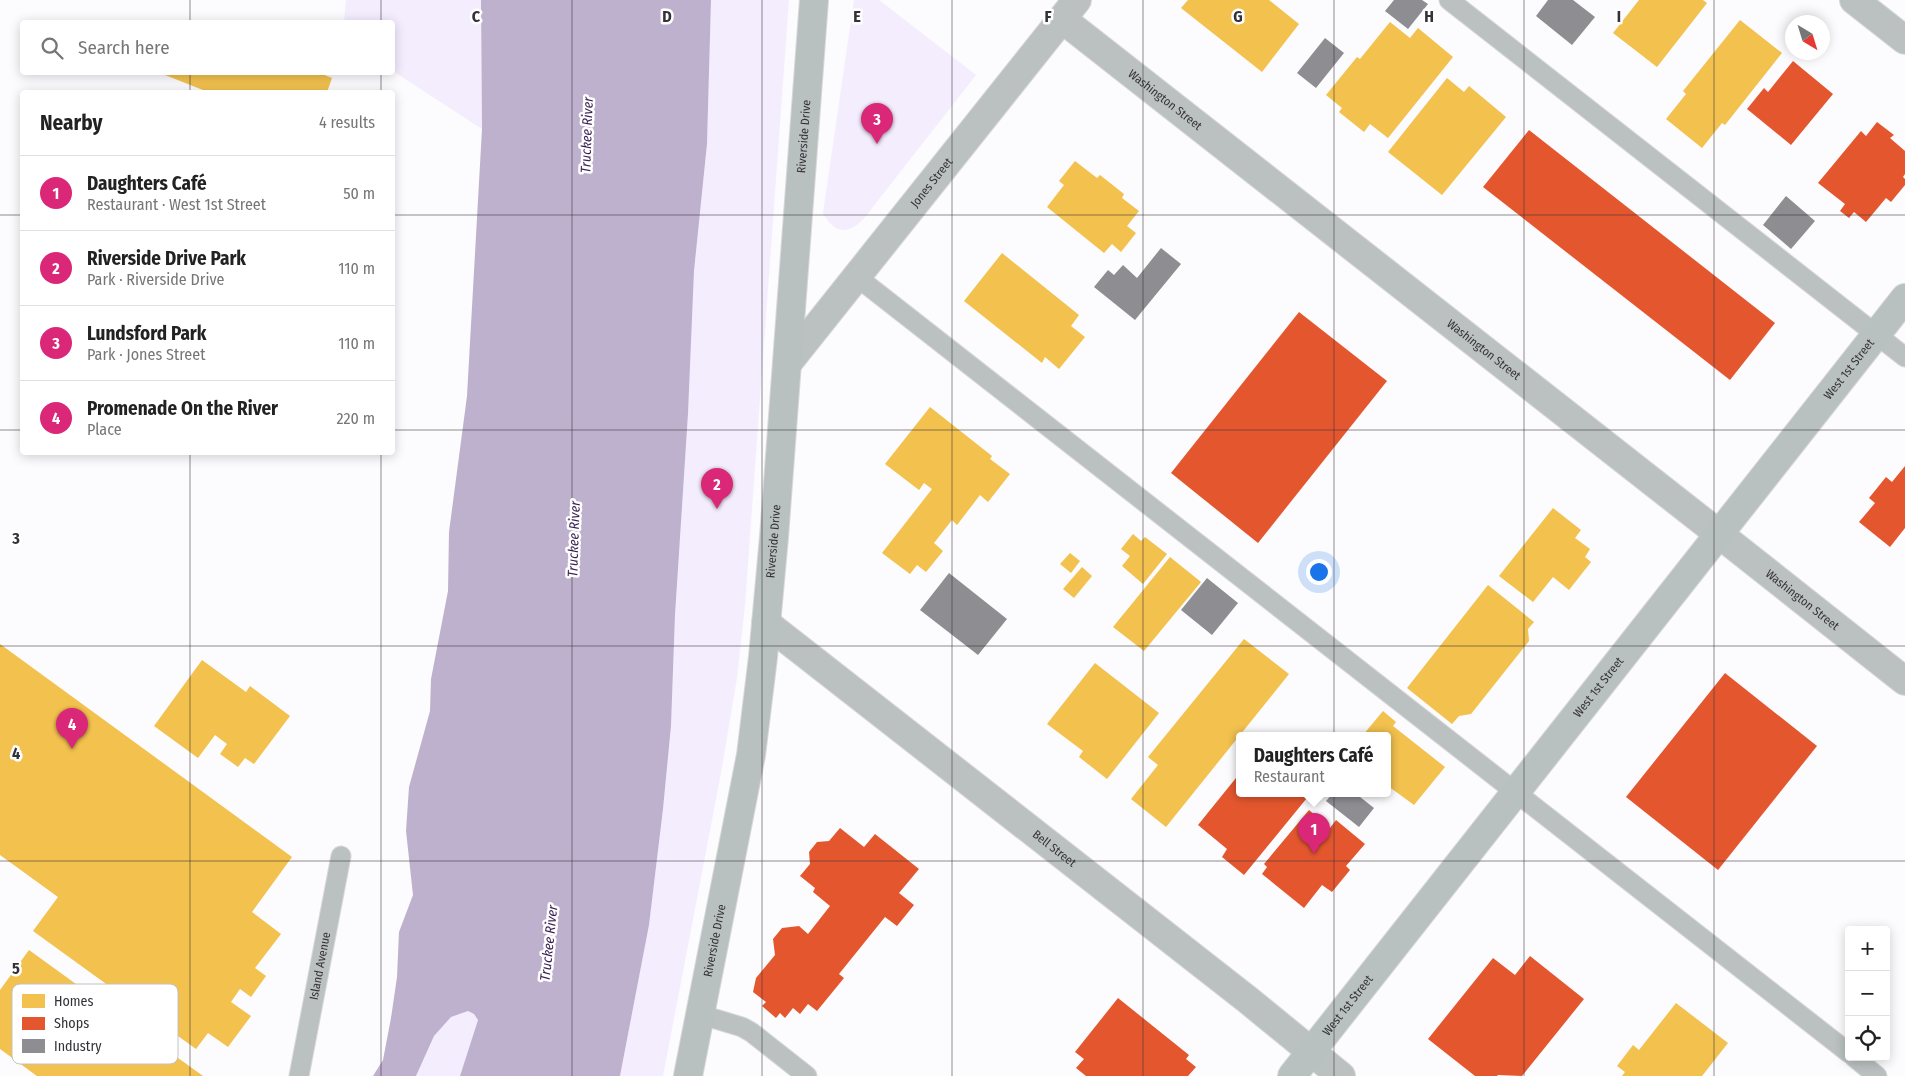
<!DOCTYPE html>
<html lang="en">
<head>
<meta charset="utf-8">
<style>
  :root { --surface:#fff; --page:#f2f2f2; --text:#222; --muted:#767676; --line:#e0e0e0; --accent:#db2777 }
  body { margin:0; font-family:"Fira Sans Condensed",sans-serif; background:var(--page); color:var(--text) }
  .controls { position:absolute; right:15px; bottom:15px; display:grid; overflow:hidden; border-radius:5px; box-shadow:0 2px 12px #0003 }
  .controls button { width:45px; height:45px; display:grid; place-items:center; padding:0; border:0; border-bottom:1px solid var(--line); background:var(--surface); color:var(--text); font:25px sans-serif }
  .compass { position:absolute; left:1785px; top:15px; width:45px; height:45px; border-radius:50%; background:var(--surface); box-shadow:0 2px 12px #0003; rotate:142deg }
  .you { position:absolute; left:1318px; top:571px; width:18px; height:18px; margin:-12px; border:4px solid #fff; border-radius:50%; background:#1a73e8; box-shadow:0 0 0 8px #1a73e833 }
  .badge { display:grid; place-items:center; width:32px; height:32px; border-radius:50%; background:var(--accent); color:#fff; font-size:16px; font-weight:700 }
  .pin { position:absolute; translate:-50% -41px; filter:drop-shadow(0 1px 2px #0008) }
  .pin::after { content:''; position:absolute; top:26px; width:18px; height:15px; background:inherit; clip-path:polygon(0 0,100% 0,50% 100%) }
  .popup { position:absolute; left:1236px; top:732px; width:155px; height:65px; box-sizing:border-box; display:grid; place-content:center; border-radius:5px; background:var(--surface); filter:drop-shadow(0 1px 4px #0005); font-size:16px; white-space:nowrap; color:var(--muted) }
  .popup b { font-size:19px; color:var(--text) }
  .popup::after { content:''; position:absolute; left:50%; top:100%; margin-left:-10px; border:10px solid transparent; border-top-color:var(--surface) }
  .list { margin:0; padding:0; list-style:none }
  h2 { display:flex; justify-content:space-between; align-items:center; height:65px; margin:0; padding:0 20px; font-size:21px }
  h2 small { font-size:16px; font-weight:400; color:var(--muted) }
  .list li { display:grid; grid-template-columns:32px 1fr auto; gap:15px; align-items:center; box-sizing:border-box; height:75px; padding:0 20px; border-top:1px solid var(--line) }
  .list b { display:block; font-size:19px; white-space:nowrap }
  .list p { margin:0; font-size:16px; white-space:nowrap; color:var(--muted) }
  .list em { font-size:16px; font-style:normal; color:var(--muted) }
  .icon { flex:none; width:28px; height:28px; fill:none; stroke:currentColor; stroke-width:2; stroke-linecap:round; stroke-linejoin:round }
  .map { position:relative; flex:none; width:1905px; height:1076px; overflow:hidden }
  .search { position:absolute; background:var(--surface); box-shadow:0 2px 12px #0003; left:20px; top:20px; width:375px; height:55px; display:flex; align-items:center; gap:12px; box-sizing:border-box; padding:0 18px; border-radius:5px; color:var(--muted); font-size:19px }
  .panel { position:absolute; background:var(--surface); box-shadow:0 2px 12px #0003; left:20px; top:90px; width:375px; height:365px; border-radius:5px }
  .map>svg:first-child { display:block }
  .green { fill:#f4edfe }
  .water { fill:#beb1ce }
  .homes { fill:#f2c14e }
  .shops { fill:#e4572e }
  .industry { fill:#8d8d92 }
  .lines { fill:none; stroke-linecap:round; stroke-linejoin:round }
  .lane-casing { stroke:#d8d7da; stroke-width:21 }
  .street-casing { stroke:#d8d7da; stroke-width:30 }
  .secondary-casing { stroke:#d8d7da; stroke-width:30 }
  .lane { stroke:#bac1c0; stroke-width:19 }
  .street { stroke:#bac1c0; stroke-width:28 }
  .secondary { stroke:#b9c0c0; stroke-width:28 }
  .grid { fill:none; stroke:#353139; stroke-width:1; stroke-opacity:0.55 }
  .labels { text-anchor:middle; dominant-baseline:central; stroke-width:5; stroke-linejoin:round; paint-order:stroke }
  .street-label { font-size:12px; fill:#353139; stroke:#fff }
  .water-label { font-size:14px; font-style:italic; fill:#371d50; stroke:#fff }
  .key { fill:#fff; stroke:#c2c1c4; stroke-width:1 }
  .key-label { font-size:14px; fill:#353139 }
  .grid-label { font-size:16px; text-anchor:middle; font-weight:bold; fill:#353139; stroke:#fff; stroke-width:5; stroke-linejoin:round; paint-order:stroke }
</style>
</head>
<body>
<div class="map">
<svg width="1905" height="1076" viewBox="0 0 1905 1076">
  <rect width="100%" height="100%" fill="#fcfbfd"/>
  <g class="green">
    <path d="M 346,0 L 481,0 L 482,129 L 393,71 L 392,22 L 344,22 Z"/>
    <path d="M 711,0 L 789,0 L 745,605 L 737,678 L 721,773 L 663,1076 L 620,1076 L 649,925 L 663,809 L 671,726 L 675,615 L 688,414 L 694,271 L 707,144 Z"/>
    <path d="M 854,0 L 879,0 L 976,75 L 865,217 C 849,235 835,235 823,213 Z"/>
    <path d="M 468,1011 L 474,1014 L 478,1020 L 460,1076 L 416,1076 L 434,1036 L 451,1017 Z"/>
  </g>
  <path class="water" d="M 481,0 L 711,0 L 707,144 L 694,271 L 688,414 L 675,615 L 671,726 L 663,809 L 649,925 L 620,1076 L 460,1076 L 478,1020 L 474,1014 L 468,1011 L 451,1017 L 434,1036 L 416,1076 L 373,1076 L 383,1060 L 391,1018 L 397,977 L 399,932 L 413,895 L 406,831 L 409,787 L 430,711 L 431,679 L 448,591 L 449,532 L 467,396 L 482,129 Z"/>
  <g class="homes">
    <path d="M 1188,0 L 1269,0 L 1299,24 L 1262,72 L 1181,8 Z"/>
    <path d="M 1639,0 L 1703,0 L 1707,3 L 1657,67 L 1613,33 Z"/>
    <path d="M 1740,20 L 1782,53 L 1725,125 L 1722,123 L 1702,148 L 1666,119 L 1686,94 L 1683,91 Z"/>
    <path d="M 1390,22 L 1410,38 L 1418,28 L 1453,57 L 1388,138 L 1370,124 L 1364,132 L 1339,112 L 1342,108 L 1326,95 L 1357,57 L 1360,59 Z"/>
    <path d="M 166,72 L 322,72 L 322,74 L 332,78 L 327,92 L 208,92 L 165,75 Z"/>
    <path d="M 1447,78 L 1464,92 L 1469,86 L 1506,117 L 1442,195 L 1388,152 Z"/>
    <path d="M 1075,161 L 1097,178 L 1100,175 L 1124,194 L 1122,198 L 1139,211 L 1127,226 L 1136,233 L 1121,252 L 1112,244 L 1104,253 L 1047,207 L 1064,185 L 1059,181 Z"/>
    <path d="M 1002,253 L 1079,315 L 1071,326 L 1085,337 L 1059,369 L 1045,357 L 1042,363 L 964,301 Z"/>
    <path d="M 930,407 L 992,456 L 990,459 L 1010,474 L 988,502 L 980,495 L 957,525 L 952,520 L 934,543 L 943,551 L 926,572 L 917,565 L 910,574 L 882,553 L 932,489 L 924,483 L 919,490 L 885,464 Z"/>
    <path d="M 1553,508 L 1581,530 L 1575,538 L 1590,549 L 1585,557 L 1591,562 L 1569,590 L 1553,577 L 1533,602 L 1499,576 Z"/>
    <path d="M 1133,534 L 1141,541 L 1145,537 L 1167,554 L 1143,584 L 1122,566 L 1130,556 L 1121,549 Z"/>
    <path d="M 1070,553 L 1080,561 L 1071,573 L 1060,564 Z"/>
    <path d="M 1170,557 L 1201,582 L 1144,651 L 1113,627 Z"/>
    <path d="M 1082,567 L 1092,576 L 1074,598 L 1063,589 Z"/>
    <path d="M 1488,585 L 1534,622 L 1528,629 L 1529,641 L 1471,714 L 1459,716 L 1452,724 L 1407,688 Z"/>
    <path d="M 1244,639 L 1289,674 L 1166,827 L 1131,799 L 1158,765 L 1148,757 Z"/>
    <path d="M 0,644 L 292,857 L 252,912 L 281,934 L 255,968 L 266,976 L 251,997 L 240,989 L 231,1002 L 251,1016 L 228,1047 L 208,1033 L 196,1049 L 33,931 L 58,897 L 0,855 Z"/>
    <path d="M 202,660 L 246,692 L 250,686 L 290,716 L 254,764 L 245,758 L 238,767 L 220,754 L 227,744 L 215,735 L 198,758 L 154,726 Z"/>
    <path d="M 1095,663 L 1159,713 L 1107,779 L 1079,757 L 1083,751 L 1047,724 Z"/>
    <path d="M 1383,711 L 1396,722 L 1393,726 L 1445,767 L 1414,805 L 1388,786 L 1388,735 L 1363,735 Z"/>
    <path d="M 29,950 L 203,1076 L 37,1076 L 0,1049 L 0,990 Z"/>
    <path d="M 1676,1003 L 1728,1043 L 1702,1076 L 1622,1076 L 1625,1072 L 1617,1066 L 1633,1045 L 1639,1050 Z"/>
  </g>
  <g class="shops">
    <path d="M 1793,61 L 1833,94 L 1791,145 L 1747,109 L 1764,88 L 1768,92 Z"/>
    <path d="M 1877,122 L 1894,135 L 1890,138 L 1905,151 L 1905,174 L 1903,177 L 1905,179 L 1905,185 L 1891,202 L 1886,198 L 1866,222 L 1854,212 L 1849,218 L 1840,211 L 1845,204 L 1818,183 L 1861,131 L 1866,136 Z"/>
    <path d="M 1529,130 L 1775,323 L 1730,380 L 1483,187 Z"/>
    <path d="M 1299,312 L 1387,381 L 1258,543 L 1171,473 Z"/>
    <path d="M 1905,466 L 1905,528 L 1890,547 L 1859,522 L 1875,503 L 1869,498 L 1886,477 L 1892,482 Z"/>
    <path d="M 1725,673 L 1817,746 L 1718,870 L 1626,797 Z"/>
    <path d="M 1240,773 L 1240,793 L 1311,793 L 1244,875 L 1222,857 L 1227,849 L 1198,825 Z"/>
    <path d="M 1309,810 L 1330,828 L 1336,820 L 1365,844 L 1346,866 L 1350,870 L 1332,892 L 1322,885 L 1304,908 L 1262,874 L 1267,867 L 1264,864 Z"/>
    <path d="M 840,828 L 864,847 L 875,834 L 919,869 L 899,893 L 914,905 L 897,926 L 885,917 L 839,974 L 844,978 L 817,1011 L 808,1004 L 800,1014 L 793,1008 L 785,1018 L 780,1013 L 776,1018 L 762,1006 L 766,1002 L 753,992 L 756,978 L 775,955 L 773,939 L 782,928 L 799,926 L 808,934 L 830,906 L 813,892 L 815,888 L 800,876 L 810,864 L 809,852 L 817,842 L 829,841 Z"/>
    <path d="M 1530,956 L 1584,999 L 1522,1076 L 1498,1075 L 1497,1076 L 1475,1076 L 1428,1039 L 1493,958 L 1515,975 Z"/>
    <path d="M 1118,998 L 1189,1055 L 1186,1059 L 1196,1067 L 1188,1076 L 1086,1076 L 1076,1068 L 1084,1059 L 1075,1052 Z"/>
  </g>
  <g class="industry">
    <path d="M 1394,0 L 1422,0 L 1428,4 L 1408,29 L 1385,11 Z"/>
    <path d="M 1548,0 L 1573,0 L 1595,17 L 1572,45 L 1536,16 Z"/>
    <path d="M 1325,38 L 1344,53 L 1316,88 L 1297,73 Z"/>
    <path d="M 1786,196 L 1815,221 L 1791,249 L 1763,225 Z"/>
    <path d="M 1161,248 L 1181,264 L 1135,320 L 1094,287 L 1108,270 L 1114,275 L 1123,265 L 1137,278 Z"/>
    <path d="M 949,573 L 1007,619 L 978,655 L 920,610 Z"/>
    <path d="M 1207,578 L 1238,603 L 1212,635 L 1181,610 Z"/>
    <path d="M 1333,793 L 1355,793 L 1374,808 L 1359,827 L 1326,801 Z"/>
  </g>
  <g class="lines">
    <defs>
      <g id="lane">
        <path d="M 1449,0 L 1905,357"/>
        <path d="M 857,277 L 1849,1053"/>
        <path d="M 699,1014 L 742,1027 L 751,1032 L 807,1076"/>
        <path d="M 1854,1057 L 1877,1076"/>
        <path id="s1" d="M 299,1076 L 341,856"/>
      </g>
      <g id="street">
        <path d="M 1854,0 L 1905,40"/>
        <path id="s2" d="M 1062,19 L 1719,534 L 1905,681"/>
        <path id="s3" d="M 787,364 L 1077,0"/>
        <path id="s4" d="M 766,623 L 1248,1000 L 1341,1076"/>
      </g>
      <g id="secondary">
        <path id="s5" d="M 688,1076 L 751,755 L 763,657 L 774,537 L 814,0"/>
        <path id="s6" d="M 1292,1076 L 1905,298"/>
      </g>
    </defs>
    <use href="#lane" class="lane-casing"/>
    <use href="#street" class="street-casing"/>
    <use href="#secondary" class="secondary-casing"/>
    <use href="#lane" class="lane"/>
    <use href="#street" class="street"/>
    <use href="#secondary" class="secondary"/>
  </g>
  <path class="grid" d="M 190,0 L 190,22M 381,0 L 381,22M 572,0 L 572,1076M 762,0 L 762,1076M 952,0 L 952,1076M 1143,0 L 1143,1076M 1334,0 L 1334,1076M 1524,0 L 1524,1076M 1714,0 L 1714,1076M 190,72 L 190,92M 381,72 L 381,92M 0,215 L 22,215M 392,215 L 1905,215M 0,430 L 22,430M 392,430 L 1905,430M 190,452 L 190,1076M 381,452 L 381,1076M 0,646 L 1905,646M 0,861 L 1905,861"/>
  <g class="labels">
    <g class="street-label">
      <text stroke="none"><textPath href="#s2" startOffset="131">Washington Street</textPath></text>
      <text stroke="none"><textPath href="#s5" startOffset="948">Riverside Drive</textPath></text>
      <text stroke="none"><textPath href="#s3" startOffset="232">Jones Street</textPath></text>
      <text stroke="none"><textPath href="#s2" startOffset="536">Washington Street</textPath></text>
      <text stroke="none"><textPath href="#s6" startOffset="900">West 1st Street</textPath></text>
      <text stroke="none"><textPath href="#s5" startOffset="542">Riverside Drive</textPath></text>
      <text stroke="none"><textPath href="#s2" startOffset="941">Washington Street</textPath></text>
      <text stroke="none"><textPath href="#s6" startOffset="495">West 1st Street</textPath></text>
      <text stroke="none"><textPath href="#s4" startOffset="366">Bell Street</textPath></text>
      <text stroke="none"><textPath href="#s5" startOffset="138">Riverside Drive</textPath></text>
      <text stroke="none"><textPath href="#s1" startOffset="112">Island Avenue</textPath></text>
      <text stroke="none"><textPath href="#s6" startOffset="90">West 1st Street</textPath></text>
    </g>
    <g class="water-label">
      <text transform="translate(587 135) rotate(-88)">Truckee River</text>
      <text transform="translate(574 539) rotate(-88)">Truckee River</text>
      <text transform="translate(549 943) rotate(-84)">Truckee River</text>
    </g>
  </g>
  <rect x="12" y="984" width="166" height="80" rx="8" class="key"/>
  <rect x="22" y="994" width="23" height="14" fill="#f2c14e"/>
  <rect x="22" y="1017" width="23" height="13" fill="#e4572e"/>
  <rect x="22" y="1039" width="23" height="14" fill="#8d8d92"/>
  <g class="key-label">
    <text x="54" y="1006">Homes</text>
    <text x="54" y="1028">Shops</text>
    <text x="54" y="1051">Industry</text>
  </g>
  <g class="grid-label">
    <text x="476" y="22">C</text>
    <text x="667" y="22">D</text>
    <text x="857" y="22">E</text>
    <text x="1048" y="22">F</text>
    <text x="1238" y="22">G</text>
    <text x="1429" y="22">H</text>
    <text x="1619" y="22">I</text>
    <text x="16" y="544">3</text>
    <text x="16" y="759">4</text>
    <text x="16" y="974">5</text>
  </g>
</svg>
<div class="controls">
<button>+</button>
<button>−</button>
<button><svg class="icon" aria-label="locate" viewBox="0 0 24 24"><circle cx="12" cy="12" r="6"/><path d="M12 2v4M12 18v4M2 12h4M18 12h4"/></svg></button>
</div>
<svg class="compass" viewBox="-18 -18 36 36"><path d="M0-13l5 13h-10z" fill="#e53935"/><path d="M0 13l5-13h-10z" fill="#767676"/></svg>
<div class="you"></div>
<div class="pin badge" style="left:1314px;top:854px">1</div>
<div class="popup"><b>Daughters Café</b>Restaurant</div>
<div class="pin badge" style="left:717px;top:509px">2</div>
<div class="pin badge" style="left:877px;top:144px">3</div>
<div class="pin badge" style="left:72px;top:749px">4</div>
<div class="search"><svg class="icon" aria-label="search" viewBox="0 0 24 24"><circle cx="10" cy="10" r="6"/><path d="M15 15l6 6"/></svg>Search here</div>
<section class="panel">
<h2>Nearby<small>4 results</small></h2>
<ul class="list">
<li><span class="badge">1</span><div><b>Daughters Café</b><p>Restaurant · West 1st Street</p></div><em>50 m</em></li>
<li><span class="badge">2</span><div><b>Riverside Drive Park</b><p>Park · Riverside Drive</p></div><em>110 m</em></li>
<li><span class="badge">3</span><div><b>Lundsford Park</b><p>Park · Jones Street</p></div><em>110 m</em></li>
<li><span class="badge">4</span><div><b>Promenade On the River</b><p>Place</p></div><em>220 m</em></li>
</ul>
</section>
</div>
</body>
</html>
